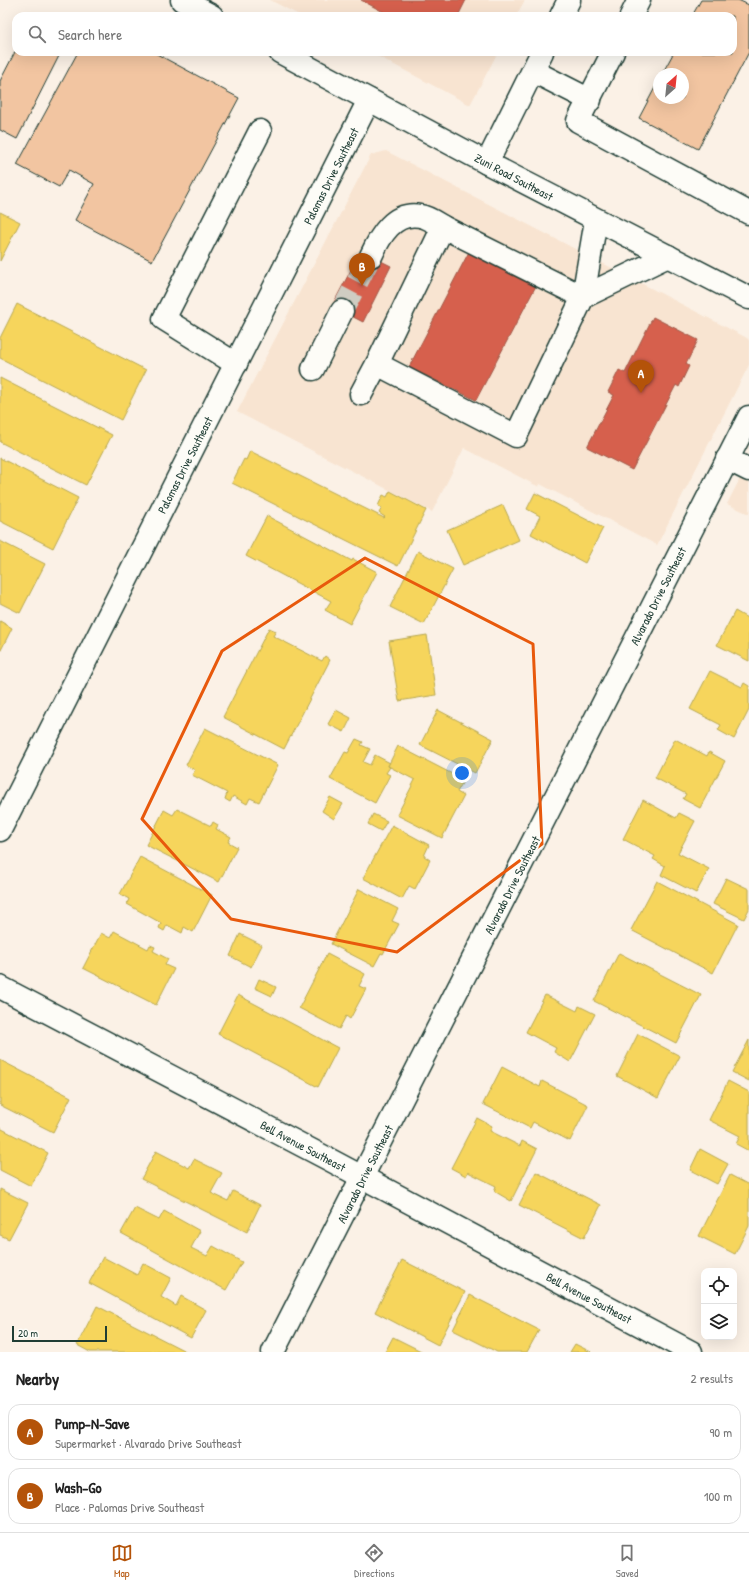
<!DOCTYPE html>
<html lang="en">
<head>
<meta charset="utf-8">
<style>
  :root { --surface:#fff; --page:#f6f6f6; --text:#222; --muted:#767676; --line:#e0e0e0; --accent:#b45309 }
  body { margin:0; font-family:"Patrick Hand",sans-serif; background:var(--page); color:var(--text) }
  .controls { position:absolute; right:12px; bottom:12px; display:grid; overflow:hidden; border-radius:8px; box-shadow:0 4px 16px #0002 }
  .controls button { width:36px; height:36px; display:grid; place-items:center; padding:0; border:0; border-bottom:1px solid var(--line); background:var(--surface); color:var(--text); font:20px sans-serif }
  .compass { position:absolute; left:653px; top:68px; width:36px; height:36px; border-radius:50%; background:var(--surface); box-shadow:0 4px 16px #0002; rotate:27deg }
  .scale { position:absolute; left:12px; bottom:10px; width:95px; box-sizing:border-box; padding-left:4px; border:2px solid #1f3d34; border-top:0; font-size:11px; line-height:14px; white-space:nowrap; color:#1f3d34; -webkit-text-stroke:3px #fdfcf7; paint-order:stroke }
  .you { position:absolute; left:462px; top:773px; width:14px; height:14px; margin:-10px; border:3px solid #fff; border-radius:50%; background:#1a73e8; box-shadow:0 0 0 6px #1a73e833 }
  .badge { display:grid; place-items:center; width:26px; height:26px; border-radius:50%; background:var(--accent); color:#fff; font-size:13px; font-weight:700 }
  .pin { position:absolute; translate:-50% -33px; filter:drop-shadow(0 1px 2px #0008) }
  .pin::after { content:''; position:absolute; top:21px; width:14px; height:12px; background:inherit; clip-path:polygon(0 0,100% 0,50% 100%) }
  .list { margin:0; padding:0; list-style:none }
  h2 { display:flex; justify-content:space-between; align-items:center; height:52px; margin:0; padding:0 16px; font-size:17px }
  h2 small { font-size:13px; font-weight:400; color:var(--muted) }
  .list li { display:grid; grid-template-columns:26px 1fr auto; gap:12px; align-items:center; box-sizing:border-box; height:56px; margin:0 8px 8px; padding:0 8px; border:1px solid var(--line); border-radius:12px }
  .list b { display:block; font-size:15px; white-space:nowrap }
  .list p { margin:0; font-size:13px; white-space:nowrap; color:var(--muted) }
  .list em { font-size:13px; font-style:normal; color:var(--muted) }
  .icon { flex:none; width:22px; height:22px; fill:none; stroke:currentColor; stroke-width:2; stroke-linecap:round; stroke-linejoin:round }
  .map { position:relative; flex:none; width:749px; height:1352px; overflow:hidden }
  .search { position:absolute; background:var(--surface); box-shadow:0 4px 16px #0002; left:12px; right:12px; top:12px; height:44px; display:flex; align-items:center; gap:10px; box-sizing:border-box; padding:0 14px; border-radius:12px; color:var(--muted); font-size:15px }
  .sheet { height:180px; background:var(--surface) }
  nav { display:flex; justify-content:space-around; align-items:center; box-sizing:border-box; height:56px; border-top:1px solid var(--line); background:var(--surface); font-size:11px; color:var(--muted) }
  nav a { display:grid; justify-items:center; gap:2px }
  nav .on { color:var(--accent) }
  .map>svg:first-child { display:block }
  .built { fill:#f8e4d1 }
  .homes { fill:#f6d55c; stroke:#b6a750 }
  .shops { fill:#d6604d; stroke:#9f5646 }
  .building { fill:#f2c5a1; stroke:#1f3d34 }
  .lines { fill:none; stroke-linecap:round; stroke-linejoin:round }
  .minor-tunnel { stroke:#cfcdc2; stroke-width:22; stroke-dasharray:22 11; stroke-linecap:butt }
  .minor-casing { stroke:#1f3d34; stroke-width:25 }
  .minor { stroke:#fdfcf7; stroke-width:22 }
  .marked { fill:none; stroke:#e8590c; stroke-width:3; stroke-linejoin:round }
  .labels { text-anchor:middle; dominant-baseline:central; stroke-width:4; stroke-linejoin:round; paint-order:stroke }
  .street-label { font-size:12px; fill:#1f3d34; stroke:#fdfcf7 }
</style>
</head>
<body>
<div class="map">
<svg width="749" height="1352" viewBox="0 0 749 1352">
  <rect width="100%" height="100%" fill="#fbf1e6"/>
  <filter id="ink" filterUnits="userSpaceOnUse"><feTurbulence type="fractalNoise" baseFrequency=".025" numOctaves="2"/><feDisplacementMap in="SourceGraphic" scale="8" xChannelSelector="R" yChannelSelector="G"/><feConvolveMatrix kernelMatrix="1 2 1 2 8 2 1 2 1" color-interpolation-filters="sRGB"/></filter>
  <g filter="url(#ink)">
    <g class="built">
      <path d="M 270,0 L 525,0 L 516,16 L 301,16 Z"/>
      <path d="M 370,52 L 498,52 L 470,105 Z"/>
      <path d="M 386,151 L 747,338 L 749,340 L 749,365 L 657,545 L 540,484 L 539,487 L 464,448 L 432,512 L 237,412 L 371,155 Z"/>
      <path d="M 749,461 L 749,514 L 727,504 Z"/>
    </g>
    <g class="homes">
      <path d="M 0,212 L 20,222 L 0,261 Z"/>
      <path d="M 17,304 L 146,370 L 121,420 L 0,358 L 0,338 Z"/>
      <path d="M 0,378 L 112,435 L 86,485 L 0,442 Z"/>
      <path d="M 250,451 L 384,518 L 385,517 L 379,513 L 382,508 L 378,506 L 383,495 L 387,497 L 390,491 L 426,510 L 398,566 L 232,483 L 244,459 L 246,460 Z"/>
      <path d="M 0,458 L 78,498 L 53,548 L 0,521 Z"/>
      <path d="M 535,493 L 603,528 L 585,563 L 531,534 L 540,516 L 527,509 Z"/>
      <path d="M 503,505 L 519,540 L 463,565 L 447,530 Z"/>
      <path d="M 267,516 L 352,561 L 353,559 L 377,572 L 350,624 L 325,610 L 331,601 L 246,556 Z"/>
      <path d="M 0,541 L 45,564 L 20,613 L 0,603 Z"/>
      <path d="M 418,551 L 453,569 L 424,624 L 390,607 Z"/>
      <path d="M 735,611 L 749,619 L 749,661 L 717,645 Z"/>
      <path d="M 0,621 L 12,628 L 0,652 Z"/>
      <path d="M 269,628 L 276,631 L 273,636 L 322,661 L 325,656 L 330,660 L 284,749 L 223,717 Z"/>
      <path d="M 427,635 L 436,695 L 399,701 L 389,641 Z"/>
      <path d="M 710,671 L 742,687 L 744,683 L 749,686 L 749,710 L 734,739 L 718,730 L 721,725 L 690,709 Z"/>
      <path d="M 336,710 L 351,718 L 344,732 L 328,724 Z"/>
      <path d="M 438,710 L 493,739 L 475,773 L 420,745 Z"/>
      <path d="M 205,728 L 278,765 L 259,802 L 250,798 L 247,804 L 233,796 L 230,802 L 225,799 L 227,793 L 192,775 L 195,770 L 186,765 Z"/>
      <path d="M 356,739 L 363,742 L 361,745 L 370,749 L 363,762 L 370,765 L 375,755 L 390,763 L 388,766 L 390,767 L 386,773 L 390,775 L 375,803 L 330,779 L 345,752 L 348,753 Z"/>
      <path d="M 675,739 L 707,756 L 709,752 L 725,761 L 700,808 L 683,799 L 686,794 L 655,778 Z"/>
      <path d="M 398,746 L 464,780 L 457,792 L 464,796 L 442,838 L 397,815 L 415,780 L 388,766 Z"/>
      <path d="M 330,797 L 343,804 L 334,819 L 322,811 Z"/>
      <path d="M 643,800 L 676,818 L 679,813 L 695,821 L 678,853 L 709,869 L 696,893 L 661,875 L 665,866 L 653,859 L 655,856 L 623,839 Z"/>
      <path d="M 177,809 L 211,826 L 213,822 L 218,825 L 216,829 L 231,837 L 228,842 L 237,847 L 219,882 L 146,845 L 164,810 L 173,815 Z"/>
      <path d="M 373,814 L 387,821 L 381,831 L 368,824 Z"/>
      <path d="M 392,825 L 429,845 L 424,856 L 430,860 L 415,889 L 409,886 L 402,899 L 363,878 Z"/>
      <path d="M 140,857 L 212,895 L 193,932 L 184,927 L 182,933 L 167,925 L 164,931 L 159,928 L 161,923 L 127,904 L 129,899 L 120,894 Z"/>
      <path d="M 726,878 L 749,889 L 749,909 L 744,919 L 713,904 Z"/>
      <path d="M 657,881 L 738,924 L 713,973 L 631,930 Z"/>
      <path d="M 359,889 L 398,909 L 392,921 L 399,924 L 383,954 L 381,953 L 374,966 L 331,944 Z"/>
      <path d="M 114,931 L 148,949 L 150,945 L 155,947 L 153,951 L 168,959 L 165,965 L 174,969 L 156,1005 L 83,968 L 101,933 L 110,938 Z"/>
      <path d="M 240,934 L 262,945 L 251,967 L 230,956 Z"/>
      <path d="M 619,953 L 701,995 L 676,1043 L 594,1001 Z"/>
      <path d="M 327,954 L 365,974 L 359,986 L 366,989 L 350,1019 L 346,1016 L 339,1029 L 299,1008 Z"/>
      <path d="M 259,979 L 276,987 L 272,996 L 255,988 Z"/>
      <path d="M 238,995 L 338,1048 L 318,1087 L 218,1034 Z"/>
      <path d="M 545,995 L 577,1011 L 579,1006 L 595,1014 L 570,1062 L 554,1052 L 556,1048 L 526,1032 Z"/>
      <path d="M 638,1034 L 680,1056 L 658,1098 L 617,1076 Z"/>
      <path d="M 749,1040 L 749,1081 L 732,1072 Z"/>
      <path d="M 0,1060 L 71,1097 L 53,1132 L 0,1105 Z"/>
      <path d="M 502,1067 L 540,1087 L 542,1081 L 588,1105 L 570,1141 L 533,1122 L 530,1128 L 483,1104 Z"/>
      <path d="M 728,1081 L 749,1092 L 749,1151 L 736,1144 L 740,1136 L 709,1120 Z"/>
      <path d="M 477,1118 L 492,1126 L 490,1131 L 520,1146 L 522,1141 L 537,1149 L 511,1201 L 494,1191 L 496,1186 L 468,1172 L 466,1176 L 451,1168 Z"/>
      <path d="M 0,1128 L 48,1153 L 31,1186 L 0,1170 Z"/>
      <path d="M 700,1149 L 728,1164 L 717,1184 L 690,1170 Z"/>
      <path d="M 156,1151 L 189,1168 L 194,1159 L 222,1173 L 211,1193 L 228,1201 L 233,1191 L 260,1205 L 247,1232 L 141,1179 Z"/>
      <path d="M 536,1172 L 601,1205 L 584,1238 L 519,1205 Z"/>
      <path d="M 730,1175 L 749,1185 L 749,1226 L 735,1254 L 699,1236 Z"/>
      <path d="M 0,1189 L 28,1203 L 9,1239 L 0,1235 Z"/>
      <path d="M 135,1208 L 159,1220 L 164,1211 L 200,1231 L 191,1248 L 207,1256 L 213,1246 L 242,1262 L 226,1290 L 121,1233 Z"/>
      <path d="M 103,1257 L 137,1275 L 143,1263 L 171,1278 L 161,1297 L 176,1306 L 181,1296 L 206,1310 L 191,1338 L 89,1283 Z"/>
      <path d="M 402,1260 L 465,1292 L 438,1345 L 375,1312 Z"/>
      <path d="M 470,1295 L 539,1330 L 527,1352 L 497,1352 L 453,1330 Z"/>
      <path d="M 97,1306 L 187,1352 L 90,1352 L 77,1345 Z"/>
      <path d="M 393,1337 L 423,1352 L 385,1352 Z"/>
      <path d="M 575,1344 L 591,1352 L 570,1352 Z"/>
    </g>
    <g class="shops">
      <path d="M 361,0 L 466,0 L 458,16 L 391,16 Z"/>
      <path d="M 471,248 L 538,282 L 476,400 L 409,367 Z"/>
      <path d="M 361,251 L 391,266 L 363,322 L 332,306 Z"/>
      <path d="M 653,317 L 698,340 L 686,364 L 689,366 L 679,387 L 676,385 L 632,470 L 587,447 L 614,395 L 608,392 L 619,370 L 625,373 Z"/>
    </g>
    <g class="building">
      <path d="M 701,0 L 738,0 L 749,5 L 749,52 L 698,149 L 639,118 L 659,80 L 659,98 L 683,98 L 683,74 L 662,74 L 674,52 L 733,52 L 733,16 L 692,16 Z"/>
      <path d="M 16,50 L 16,52 L 61,52 L 17,139 L 0,130 L 0,81 Z"/>
      <path d="M 78,52 L 153,52 L 239,98 L 152,261 L 75,220 L 94,184 L 69,170 L 59,187 L 17,165 Z"/>
    </g>
    <g class="lines">
      <path class="minor-tunnel" d="M 342,311 L 371,256"/>
      <defs>
        <g id="minor">
          <path d="M 182,0 L 212,16"/>
          <path d="M 561,16 L 569,0"/>
          <path d="M 631,16 L 639,0"/>
          <path d="M 280,52 L 487,163 L 749,298"/>
          <path d="M 613,52 L 578,121 L 749,213"/>
          <path d="M 533,71 L 590,100"/>
          <path d="M 487,163 L 542,52"/>
          <path d="M 443,227 L 583,297 L 516,436 L 377,364 Z"/>
          <path d="M 371,256 C 380,236 394,211 420,216 C 428,217 436,223 443,227"/>
          <path d="M 583,297 L 668,256"/>
          <path d="M 583,297 L 596,220"/>
          <path d="M 236,364 L 164,319 L 260,131"/>
          <path d="M 313,369 L 342,311"/>
          <path d="M 361,394 L 377,364"/>
          <path d="M 727,459 L 749,470"/>
          <path d="M 0,830 L 369,100"/>
          <path d="M 0,987 L 332,1161 L 691,1352"/>
          <path d="M 273,1352 L 749,417"/>
        </g>
      </defs>
      <use href="#minor" class="minor-casing"/>
      <use href="#minor" class="minor"/>
    </g>
  </g>
  <path class="marked" d="M 365,558 L 533,644 L 542,844 L 397,952 L 231,919 L 142,819 L 222,651 Z"/>
  <g class="labels">
    <g class="street-label">
      <text transform="translate(331 176) rotate(-63)">Palomas Drive Southeast</text>
      <text transform="translate(514 177) rotate(28)">Zuni Road Southeast</text>
      <text transform="translate(185 465) rotate(-63)">Palomas Drive Southeast</text>
      <text transform="translate(658 596) rotate(-63)">Alvarado Drive Southeast</text>
      <text transform="translate(512 885) rotate(-63)">Alvarado Drive Southeast</text>
      <text transform="translate(303 1146) rotate(28)">Bell Avenue Southeast</text>
      <text transform="translate(365 1174) rotate(-63)">Alvarado Drive Southeast</text>
      <text transform="translate(589 1298) rotate(28)">Bell Avenue Southeast</text>
    </g>
  </g>
</svg>
<div class="controls">
<button><svg class="icon" aria-label="locate" viewBox="0 0 24 24"><circle cx="12" cy="12" r="6"/><path d="M12 2v4M12 18v4M2 12h4M18 12h4"/></svg></button>
<button><svg class="icon" aria-label="layers" viewBox="0 0 24 24"><path d="M12 4l9 5-9 5-9-5zM3 14l9 5 9-5"/></svg></button>
</div>
<svg class="compass" viewBox="-18 -18 36 36"><path d="M0-13l5 13h-10z" fill="#e53935"/><path d="M0 13l5-13h-10z" fill="#767676"/></svg>
<div class="scale">20 m</div>
<div class="you"></div>
<div class="pin badge" style="left:641px;top:393px">A</div>
<div class="pin badge" style="left:362px;top:286px">B</div>
<div class="search"><svg class="icon" aria-label="search" viewBox="0 0 24 24"><circle cx="10" cy="10" r="6"/><path d="M15 15l6 6"/></svg>Search here</div>
</div>
<section class="sheet">
<h2>Nearby<small>2 results</small></h2>
<ul class="list">
<li><span class="badge">A</span><div><b>Pump-N-Save</b><p>Supermarket · Alvarado Drive Southeast</p></div><em>90 m</em></li>
<li><span class="badge">B</span><div><b>Wash-Go</b><p>Place · Palomas Drive Southeast</p></div><em>100 m</em></li>
</ul>
</section>
<nav>
<a class="on"><svg class="icon" aria-label="map" viewBox="0 0 24 24"><path d="M3 6l6-2 6 2 6-2v14l-6 2-6-2-6 2zM9 4v14M15 6v14"/></svg>Map</a>
<a><svg class="icon" aria-label="directions" viewBox="0 0 24 24"><path d="M12 3l9 9-9 9-9-9zM9 14v-3h6M13 9l2 2-2 2"/></svg>Directions</a>
<a><svg class="icon" aria-label="saved" viewBox="0 0 24 24"><path d="M7 4h10v16l-5-4-5 4z"/></svg>Saved</a>
</nav>
</body>
</html>
